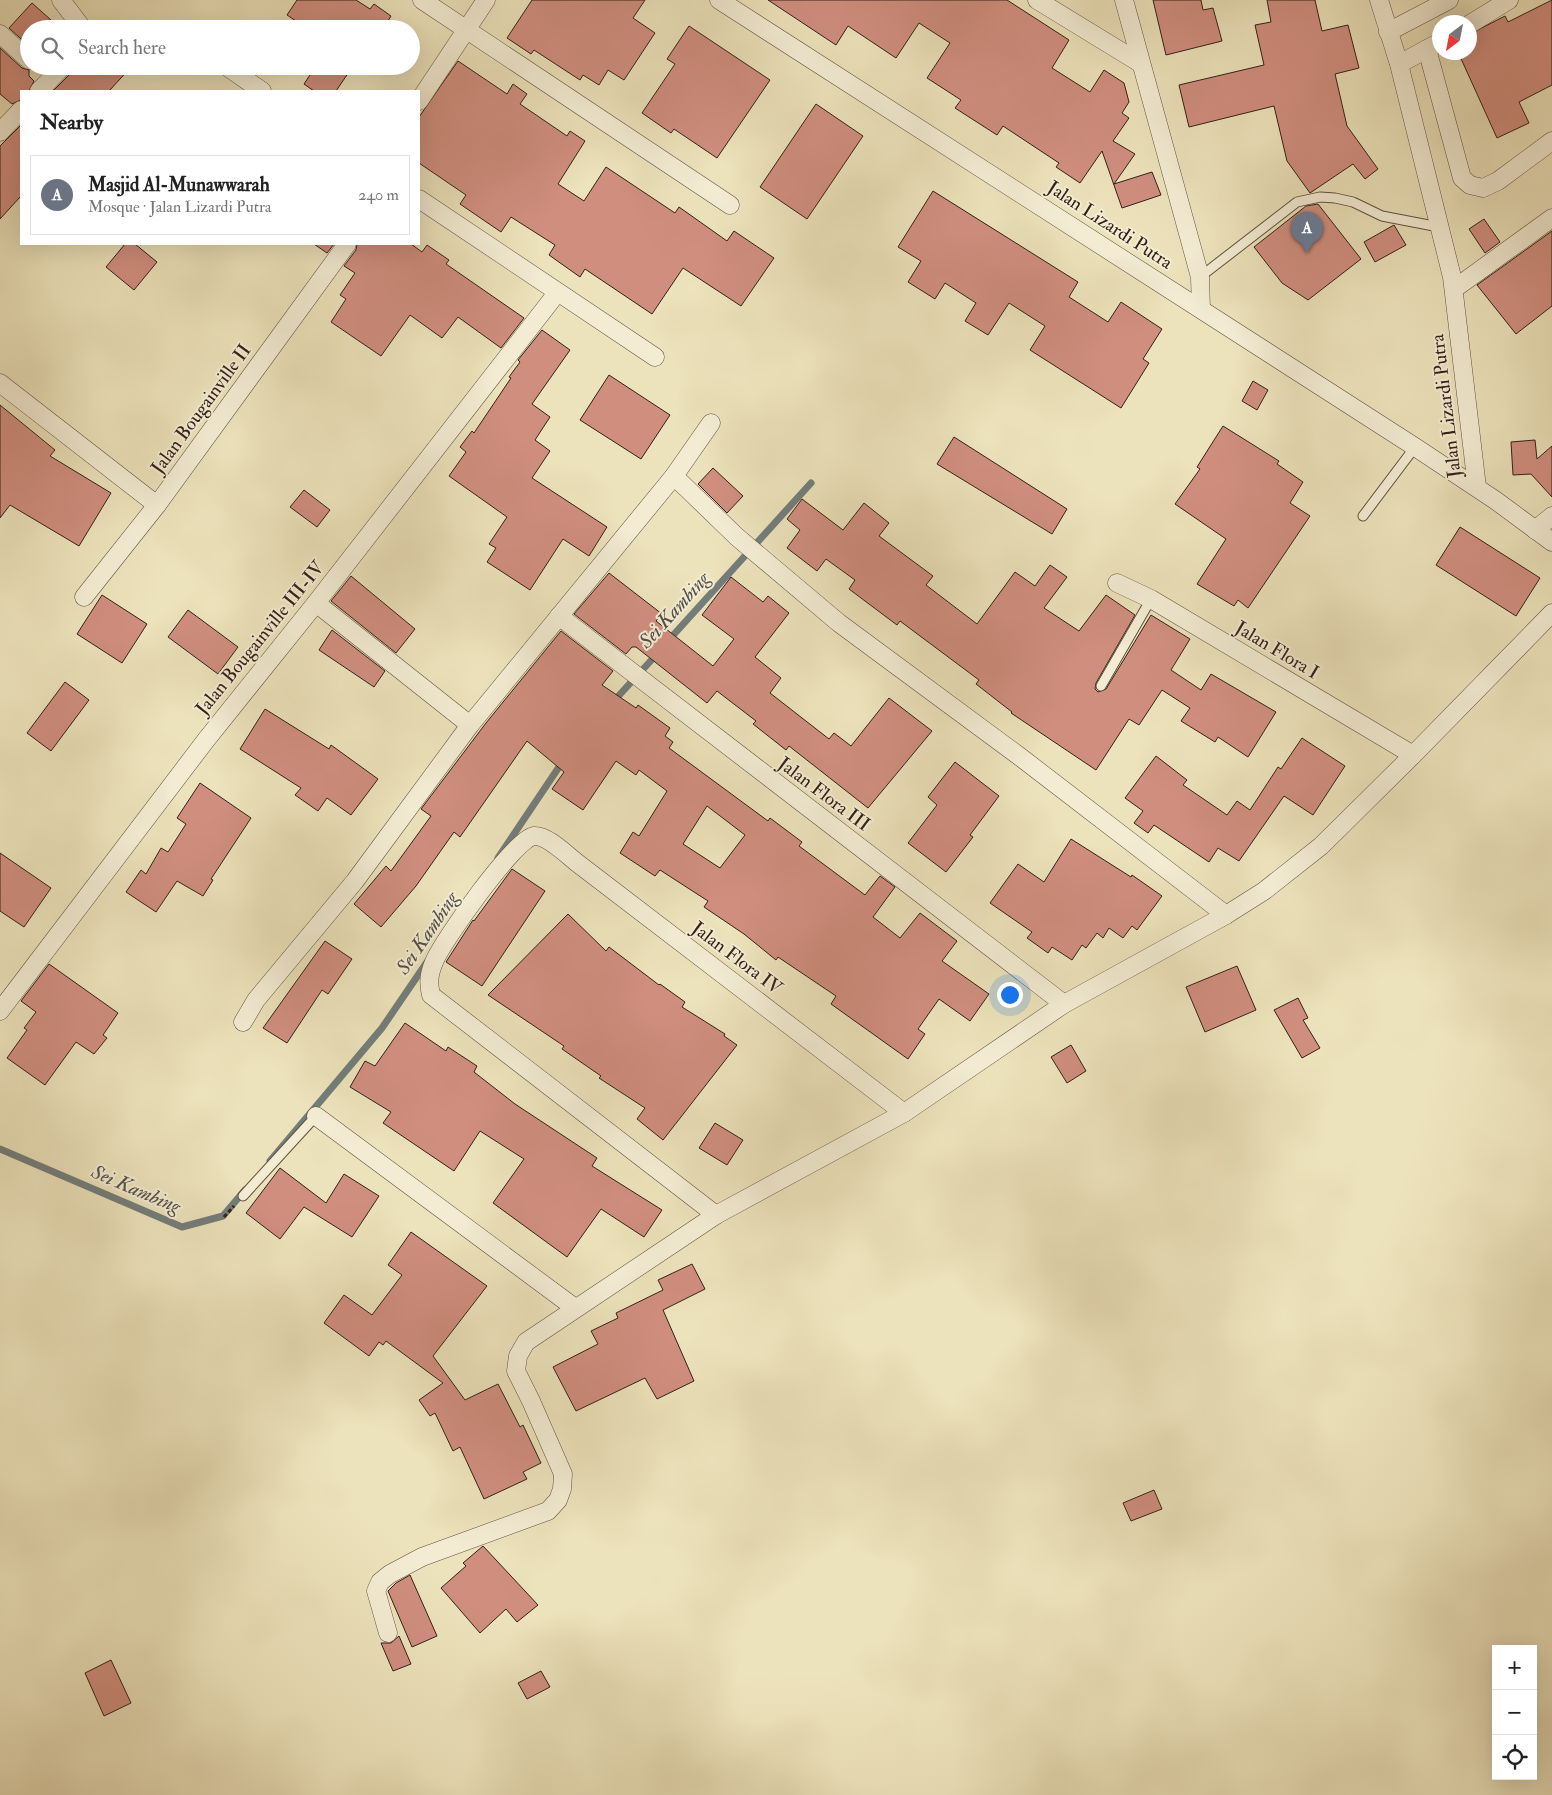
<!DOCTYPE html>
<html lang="en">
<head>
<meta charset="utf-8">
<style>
  :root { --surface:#fff; --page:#f2f2f2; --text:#222; --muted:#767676; --line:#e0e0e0; --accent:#8f2418 }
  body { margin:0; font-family:"IM FELL Double Pica",serif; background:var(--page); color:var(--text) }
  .controls { position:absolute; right:15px; bottom:15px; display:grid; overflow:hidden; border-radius:0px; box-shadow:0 5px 20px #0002 }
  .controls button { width:45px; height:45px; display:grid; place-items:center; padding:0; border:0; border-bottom:1px solid var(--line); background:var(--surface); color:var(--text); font:25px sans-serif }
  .compass { position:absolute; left:1432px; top:15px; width:45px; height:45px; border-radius:50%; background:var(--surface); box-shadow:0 5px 20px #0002; rotate:212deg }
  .you { position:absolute; left:1009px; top:994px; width:18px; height:18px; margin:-12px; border:4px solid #fff; border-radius:50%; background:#1a73e8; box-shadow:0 0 0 8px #1a73e833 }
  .badge { display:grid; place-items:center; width:32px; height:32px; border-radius:50%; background:var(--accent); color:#fff; font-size:16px; font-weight:700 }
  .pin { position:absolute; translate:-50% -41px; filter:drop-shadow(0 1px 2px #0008) }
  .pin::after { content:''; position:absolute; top:26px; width:18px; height:15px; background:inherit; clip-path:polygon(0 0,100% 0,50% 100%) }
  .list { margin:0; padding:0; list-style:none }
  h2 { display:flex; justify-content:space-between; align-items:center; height:65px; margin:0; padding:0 20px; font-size:21px }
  h2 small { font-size:16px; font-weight:400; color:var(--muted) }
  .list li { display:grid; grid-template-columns:32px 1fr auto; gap:15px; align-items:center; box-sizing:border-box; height:80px; margin:0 10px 10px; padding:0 10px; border:1px solid var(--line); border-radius:0px }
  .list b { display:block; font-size:19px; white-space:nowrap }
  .list p { margin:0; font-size:16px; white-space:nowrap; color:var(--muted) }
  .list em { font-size:16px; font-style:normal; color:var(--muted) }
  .icon { flex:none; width:28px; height:28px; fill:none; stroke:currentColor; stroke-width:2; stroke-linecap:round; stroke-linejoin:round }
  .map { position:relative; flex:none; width:1552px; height:1795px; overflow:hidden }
  .search { position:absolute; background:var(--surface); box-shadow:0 5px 20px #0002; left:20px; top:20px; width:400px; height:55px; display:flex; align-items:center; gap:12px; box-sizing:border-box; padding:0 18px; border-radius:28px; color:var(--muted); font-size:19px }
  .panel { position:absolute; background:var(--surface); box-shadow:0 5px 20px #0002; left:20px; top:90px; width:400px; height:155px; border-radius:0px }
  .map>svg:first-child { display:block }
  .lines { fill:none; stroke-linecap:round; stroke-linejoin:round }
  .stream { stroke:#737d7a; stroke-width:7 }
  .building { fill:#d08e7f; stroke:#332117; fill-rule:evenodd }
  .lane-casing { stroke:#615140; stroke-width:11 }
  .street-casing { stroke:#615140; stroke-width:19 }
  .path { stroke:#332117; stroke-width:3; stroke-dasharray:4 2.5; stroke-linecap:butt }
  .lane { stroke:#f3ecd3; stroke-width:9 }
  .street { stroke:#f3ecd3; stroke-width:18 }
  .labels { text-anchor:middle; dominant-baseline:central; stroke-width:4; stroke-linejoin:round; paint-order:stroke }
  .street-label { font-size:19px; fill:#332117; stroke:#f3ecd3 }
  .water-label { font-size:20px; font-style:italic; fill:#534f49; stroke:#f3ecd3 }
</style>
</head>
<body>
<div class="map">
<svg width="1552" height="1795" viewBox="0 0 1552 1795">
  <rect width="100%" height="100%" fill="#ece2bb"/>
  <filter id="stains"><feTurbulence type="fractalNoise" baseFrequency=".004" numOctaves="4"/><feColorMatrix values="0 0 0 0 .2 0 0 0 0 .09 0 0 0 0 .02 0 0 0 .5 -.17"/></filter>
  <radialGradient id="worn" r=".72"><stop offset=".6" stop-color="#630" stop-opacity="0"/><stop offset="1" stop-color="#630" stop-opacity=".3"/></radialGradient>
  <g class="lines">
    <g class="stream">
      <path d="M 667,642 L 811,483"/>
      <path d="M 612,703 L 657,654"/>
      <path d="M 498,858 L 563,761"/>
      <path d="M 0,1149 L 182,1227 L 223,1216 L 245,1190"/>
      <path d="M 270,1161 L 382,1028 L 427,962"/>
    </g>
  </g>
  <g class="building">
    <path d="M 297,0 L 356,0 L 370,9 L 374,4 L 391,16 L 388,21 L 399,29 L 308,29 L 287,15 Z"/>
    <path d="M 532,0 L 645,0 L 633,18 L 655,33 L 624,80 L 608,70 L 599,85 L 583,75 L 580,80 L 534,50 L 531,54 L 507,38 Z"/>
    <path d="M 768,0 L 1007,0 L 1069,40 L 1052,68 L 1090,92 L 1104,70 L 1124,83 L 1129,102 L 1122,113 L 1129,118 L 1113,141 L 1135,154 L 1114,184 L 1152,172 L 1161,195 L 1122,208 L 1102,151 L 1080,183 L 1056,167 L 1059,163 L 1003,126 L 997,135 L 955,108 L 961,100 L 927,78 L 950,43 L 919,23 L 896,58 L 848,26 L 836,45 Z"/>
    <path d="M 1153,0 L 1201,0 L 1203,10 L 1213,8 L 1222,41 L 1166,55 Z"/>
    <path d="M 1267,0 L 1315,0 L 1322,31 L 1348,25 L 1359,68 L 1335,74 L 1347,126 L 1378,169 L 1365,179 L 1353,164 L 1310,193 L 1287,161 L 1274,106 L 1189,127 L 1179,85 L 1264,65 L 1255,25 L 1271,22 Z"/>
    <path d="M 1552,0 L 1552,85 L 1519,102 L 1529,123 L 1497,138 L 1458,52 L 1470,52 L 1470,34 L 1505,16 L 1508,22 Z"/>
    <path d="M 32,3 L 61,29 L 29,29 L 29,46 L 9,28 Z"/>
    <path d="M 689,26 L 770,80 L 717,158 L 674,129 L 671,133 L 642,113 L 675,64 L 667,59 Z"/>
    <path d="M 0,48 L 22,68 L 29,70 L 29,76 L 34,81 L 29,91 L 21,91 L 21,100 L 12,104 L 0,94 Z"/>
    <path d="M 458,61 L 507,94 L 513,84 L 527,94 L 520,104 L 567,136 L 570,131 L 585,141 L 558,184 L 584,201 L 606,167 L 675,213 L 679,207 L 727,241 L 734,231 L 774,258 L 741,306 L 683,268 L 652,314 L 585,269 L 580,277 L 549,255 L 555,245 L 511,217 L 501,232 L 460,204 L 466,195 L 419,163 L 419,117 Z"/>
    <path d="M 73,66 L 132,66 L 109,91 L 53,91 L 71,73 Z"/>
    <path d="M 316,66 L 353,66 L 336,91 L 314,91 L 304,84 Z"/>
    <path d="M 816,104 L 863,136 L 807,219 L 760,187 Z"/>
    <path d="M 21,125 L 21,196 L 0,219 L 0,146 Z"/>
    <path d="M 933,191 L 1078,282 L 1069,297 L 1108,322 L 1121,302 L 1162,329 L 1143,359 L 1149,363 L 1121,408 L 1030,350 L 1045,326 L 1009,303 L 988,335 L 965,321 L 976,303 L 945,283 L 935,299 L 908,282 L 921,261 L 898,247 Z"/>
    <path d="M 1318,204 L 1361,259 L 1308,300 L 1282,283 L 1254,247 L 1306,206 Z"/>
    <path d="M 1484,219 L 1500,242 L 1485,253 L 1469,229 Z"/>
    <path d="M 1394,225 L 1406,245 L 1375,262 L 1364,242 Z"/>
    <path d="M 1552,231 L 1552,306 L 1516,334 L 1477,285 Z"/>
    <path d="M 125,244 L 135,244 L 157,262 L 134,290 L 106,267 Z"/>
    <path d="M 314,244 L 334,244 L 327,253 Z"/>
    <path d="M 357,244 L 411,244 L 422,252 L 427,245 L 449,260 L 446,264 L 524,318 L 501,348 L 458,317 L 442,338 L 410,315 L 381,356 L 331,322 L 346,299 L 340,295 L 355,273 L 344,266 L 356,250 Z"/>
    <path d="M 542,330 L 570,350 L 532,404 L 550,417 L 535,440 L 550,451 L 532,478 L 607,527 L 589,556 L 563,539 L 530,590 L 487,562 L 496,548 L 489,544 L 507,517 L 449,476 L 466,452 L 460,447 L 472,431 L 474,433 L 511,378 L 509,377 L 520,362 L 518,360 Z"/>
    <path d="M 609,375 L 670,415 L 641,459 L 580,420 Z"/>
    <path d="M 1253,381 L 1268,390 L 1257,410 L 1242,401 Z"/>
    <path d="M 0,405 L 55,450 L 50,456 L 111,493 L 79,546 L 10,505 L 0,518 Z"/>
    <path d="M 1223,426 L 1279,461 L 1277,464 L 1303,482 L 1290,503 L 1310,516 L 1248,608 L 1238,600 L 1234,606 L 1197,584 L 1226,539 L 1175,504 L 1200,469 L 1197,467 Z"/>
    <path d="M 954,437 L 1067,509 L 1052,534 L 937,464 Z"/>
    <path d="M 1535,440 L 1537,459 L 1552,446 L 1552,497 L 1531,474 L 1513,475 L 1511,442 Z"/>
    <path d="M 713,468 L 743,496 L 727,513 L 698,484 Z"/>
    <path d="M 304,490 L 330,510 L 317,527 L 290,507 Z"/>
    <path d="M 802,499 L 843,530 L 864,503 L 889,523 L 879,536 L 933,576 L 926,585 L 977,624 L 1015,572 L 1035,586 L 1050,565 L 1067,577 L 1044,608 L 1079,631 L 1106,595 L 1135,615 L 1096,683 L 1095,689 L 1098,692 L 1106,689 L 1151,615 L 1190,639 L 1171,670 L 1201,690 L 1211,674 L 1276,712 L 1248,757 L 1218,737 L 1215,742 L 1181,721 L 1190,708 L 1162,690 L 1139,725 L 1129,719 L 1096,770 L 1011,713 L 1012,712 L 976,684 L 979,680 L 900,621 L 897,625 L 849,589 L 855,580 L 826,559 L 817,571 L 787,548 L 800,530 L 787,519 Z"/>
    <path d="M 1460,527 L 1540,578 L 1516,616 L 1436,565 Z"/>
    <path d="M 609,573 L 662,614 L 656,621 L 713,666 L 734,639 L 702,615 L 731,577 L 763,602 L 768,596 L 789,613 L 755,657 L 781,678 L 770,693 L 829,739 L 834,733 L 851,746 L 889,698 L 932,731 L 868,808 L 789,746 L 786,750 L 753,724 L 756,721 L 717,691 L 707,703 L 636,647 L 632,647 L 626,654 L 574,614 Z"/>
    <path d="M 351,576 L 415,629 L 396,653 L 331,601 Z"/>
    <path d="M 102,595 L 147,624 L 122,663 L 77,634 Z"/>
    <path d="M 188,610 L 238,647 L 218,674 L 168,637 Z"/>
    <path d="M 332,630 L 385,671 L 374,687 L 319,650 Z"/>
    <path d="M 561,631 L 613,671 L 602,685 L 636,708 L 638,705 L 670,728 L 665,736 L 673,742 L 669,748 L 768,821 L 770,818 L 802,842 L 799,846 L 865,895 L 880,876 L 895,887 L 873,917 L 900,938 L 920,913 L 957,941 L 942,961 L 989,994 L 970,1021 L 939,999 L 918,1029 L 925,1034 L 908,1059 L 831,1004 L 836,996 L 778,957 L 776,960 L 744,934 L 704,907 L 708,901 L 660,870 L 655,876 L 620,853 L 633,832 L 639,836 L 667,791 L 639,770 L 636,775 L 616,761 L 583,810 L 552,789 L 564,772 L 527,741 L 460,837 L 454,832 L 416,886 L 381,927 L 354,904 L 386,866 L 391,871 L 431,816 L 421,809 L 486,723 ZM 707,806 L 745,835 L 720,868 L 683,844 Z"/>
    <path d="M 65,682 L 89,700 L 51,751 L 27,733 Z"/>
    <path d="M 265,709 L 329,749 L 331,745 L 378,779 L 351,815 L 327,798 L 318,811 L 295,795 L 301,788 L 240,749 Z"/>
    <path d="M 1302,738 L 1345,766 L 1313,815 L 1284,796 L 1239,861 L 1218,848 L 1209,862 L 1154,825 L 1148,833 L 1134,823 L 1143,811 L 1125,798 L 1156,756 L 1187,780 L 1183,785 L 1227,815 L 1237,801 L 1250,810 L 1278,767 L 1281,769 Z"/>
    <path d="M 955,762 L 999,796 L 970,835 L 973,837 L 946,872 L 908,843 L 937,805 L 928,797 Z"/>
    <path d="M 200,783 L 251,818 L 211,879 L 213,880 L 203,896 L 177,881 L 156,912 L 126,892 L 141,870 L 146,874 L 161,848 L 168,852 L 186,824 L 177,818 Z"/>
    <path d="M 1071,839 L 1131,877 L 1132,875 L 1162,896 L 1137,930 L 1132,926 L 1123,938 L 1109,928 L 1103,938 L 1097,933 L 1086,948 L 1082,945 L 1072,960 L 1052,947 L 1048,953 L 1027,938 L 1032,932 L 990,903 L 1018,864 L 1044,882 Z"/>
    <path d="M 0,853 L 51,888 L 24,927 L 0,911 Z"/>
    <path d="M 512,869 L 545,891 L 482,986 L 446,962 L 473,920 L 474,921 Z"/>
    <path d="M 568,914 L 606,951 L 609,947 L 659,985 L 660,984 L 685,1002 L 682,1007 L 725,1034 L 724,1036 L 737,1045 L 663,1140 L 637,1119 L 645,1108 L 599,1078 L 601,1076 L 562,1049 L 564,1046 L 488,995 Z"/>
    <path d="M 325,941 L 352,959 L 328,994 L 322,990 L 287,1043 L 263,1028 Z"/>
    <path d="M 49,964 L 118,1013 L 103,1035 L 107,1038 L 94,1054 L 76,1042 L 45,1085 L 7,1058 L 27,1030 L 24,1028 L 36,1012 L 21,1001 Z"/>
    <path d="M 1237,966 L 1256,1010 L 1205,1032 L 1186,987 Z"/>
    <path d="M 1298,998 L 1308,1018 L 1303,1020 L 1320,1048 L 1302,1058 L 1274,1010 Z"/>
    <path d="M 405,1023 L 446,1051 L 448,1047 L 477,1066 L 474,1072 L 515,1104 L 597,1158 L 592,1166 L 662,1210 L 644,1237 L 601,1209 L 567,1257 L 493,1203 L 524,1159 L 480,1131 L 454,1171 L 383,1123 L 391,1112 L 350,1087 L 365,1061 L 375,1066 Z"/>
    <path d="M 1071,1045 L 1086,1071 L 1067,1083 L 1051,1057 Z"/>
    <path d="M 715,1123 L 743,1140 L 727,1165 L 699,1148 Z"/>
    <path d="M 280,1168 L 326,1203 L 344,1174 L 379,1196 L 352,1237 L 304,1207 L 280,1239 L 246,1213 Z"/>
    <path d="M 411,1232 L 487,1286 L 433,1356 L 465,1400 L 498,1384 L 520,1427 L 523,1425 L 541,1463 L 523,1472 L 527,1479 L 484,1499 L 460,1447 L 453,1451 L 435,1413 L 430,1416 L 419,1400 L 443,1383 L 386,1341 L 383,1345 L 379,1342 L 369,1356 L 324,1323 L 344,1295 L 372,1315 L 402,1275 L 388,1265 Z"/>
    <path d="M 692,1264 L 705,1289 L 663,1310 L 694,1381 L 657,1399 L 645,1378 L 576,1411 L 553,1367 L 598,1344 L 591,1331 L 618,1318 L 616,1313 L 663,1290 L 658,1280 Z"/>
    <path d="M 1154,1490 L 1162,1509 L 1131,1521 L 1123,1503 Z"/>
    <path d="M 483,1546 L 538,1605 L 517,1622 L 506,1609 L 480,1633 L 441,1588 L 466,1566 L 463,1563 Z"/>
    <path d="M 410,1575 L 437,1636 L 412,1647 L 388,1591 L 396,1583 Z"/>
    <path d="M 399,1636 L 411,1664 L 393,1671 L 381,1643 L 391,1643 Z"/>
    <path d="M 111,1660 L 131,1703 L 104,1716 L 85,1673 Z"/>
    <path d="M 541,1671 L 550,1687 L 527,1699 L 518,1683 Z"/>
  </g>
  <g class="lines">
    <defs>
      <g id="lane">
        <path d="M 1200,277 L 1297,202 L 1320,197 L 1335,198 L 1353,202 L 1382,216 L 1439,227"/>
        <path d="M 1363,516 L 1415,447"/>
        <path d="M 1101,686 L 1151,599"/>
        <path d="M 243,1196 L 316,1116"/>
      </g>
      <g id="street">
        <path d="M 61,0 L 83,29"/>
        <path d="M 422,0 L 730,205"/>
        <path d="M 719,0 L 1415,447 L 1495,500 L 1552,542"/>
        <path d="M 1037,0 L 1140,63"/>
        <path d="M 1124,0 L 1200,277 L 1201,309"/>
        <path d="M 1379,0 L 1399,64 L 1452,277 L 1477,487"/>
        <path d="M 1470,24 L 1509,0"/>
        <path d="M 1388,32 L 1449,0"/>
        <path d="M 0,34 L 29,60"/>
        <path d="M 1427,49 L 1462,178 L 1470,185 L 1483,188 L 1498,181 L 1552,141"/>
        <path d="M 1399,64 L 1440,42"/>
        <path d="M 226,66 L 262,91"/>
        <path d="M 39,91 L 63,66"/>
        <path d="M 419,101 L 486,0"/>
        <path d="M 0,132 L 21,110"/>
        <path d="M 419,199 L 655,357"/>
        <path d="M 1454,289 L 1552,218"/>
        <path d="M 0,383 L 157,505"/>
        <path d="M 674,476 L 737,537 L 839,623 L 1019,756 L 1226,915"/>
        <path d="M 1535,530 L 1552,516"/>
        <path d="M 1117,583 L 1151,599 L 1413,755"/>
        <path d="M 84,597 L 157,505 L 347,244"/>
        <path d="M 316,603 L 470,725"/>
        <path d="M 559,616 L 1064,1004"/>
        <path d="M 0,1011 L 206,740 L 316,603 L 557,293"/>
        <path d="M 243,1022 L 256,1000 L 355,881 L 470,725 L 674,476 L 711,423"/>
        <path d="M 316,1116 L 575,1308"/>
        <path d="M 716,1215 L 431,995 C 428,982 429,974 434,962 C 442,942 515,838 534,836 C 547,835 566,854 576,862 L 904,1113"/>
        <path d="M 388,1633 L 376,1591 L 380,1582 L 390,1574 L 422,1557 L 548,1511 L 558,1500 L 562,1489 L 563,1474 L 531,1401 L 516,1371 L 518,1356 L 526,1342 L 716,1215 L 904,1113 L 1064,1004 L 1226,915 L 1264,891 L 1321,846 L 1413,755 L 1552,613"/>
      </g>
    </defs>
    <use href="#lane" class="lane-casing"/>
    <use href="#street" class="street-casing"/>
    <path class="path" d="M 224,1217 L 234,1206"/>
    <use href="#lane" class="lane"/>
    <use href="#street" class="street"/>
  </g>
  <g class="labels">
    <g class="street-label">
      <text transform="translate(1110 225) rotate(33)">Jalan Lizardi Putra</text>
      <text transform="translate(1446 406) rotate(-97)">Jalan Lizardi Putra</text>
      <text transform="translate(201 409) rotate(-54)">Jalan Bougainville II</text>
      <text transform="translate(260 638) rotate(-51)">Jalan Bougainville III-IV</text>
      <text transform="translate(1277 650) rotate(31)">Jalan Flora I</text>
      <text transform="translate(824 794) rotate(37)">Jalan Flora III</text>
      <text transform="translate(737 958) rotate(37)">Jalan Flora IV</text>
    </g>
    <g class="water-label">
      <text transform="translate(674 610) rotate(-48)">Sei Kambing</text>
      <text transform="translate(427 933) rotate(-56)">Sei Kambing</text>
      <text transform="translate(136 1189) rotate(23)">Sei Kambing</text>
    </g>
  </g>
  <rect width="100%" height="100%" filter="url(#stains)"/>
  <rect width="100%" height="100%" fill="url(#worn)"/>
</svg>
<div class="controls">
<button>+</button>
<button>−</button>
<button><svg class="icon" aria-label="locate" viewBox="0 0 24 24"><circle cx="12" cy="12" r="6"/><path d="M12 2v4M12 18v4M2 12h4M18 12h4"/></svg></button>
</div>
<svg class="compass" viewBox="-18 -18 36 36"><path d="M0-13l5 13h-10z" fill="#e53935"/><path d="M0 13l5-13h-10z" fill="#767676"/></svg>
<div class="you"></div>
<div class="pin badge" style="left:1307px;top:253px;background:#6b7280">A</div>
<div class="search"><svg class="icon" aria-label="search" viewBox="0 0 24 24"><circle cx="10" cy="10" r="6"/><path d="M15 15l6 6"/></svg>Search here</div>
<section class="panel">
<h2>Nearby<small></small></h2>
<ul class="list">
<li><span class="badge" style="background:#6b7280">A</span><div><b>Masjid Al-Munawwarah</b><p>Mosque · Jalan Lizardi Putra</p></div><em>240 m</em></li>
</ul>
</section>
</div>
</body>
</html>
